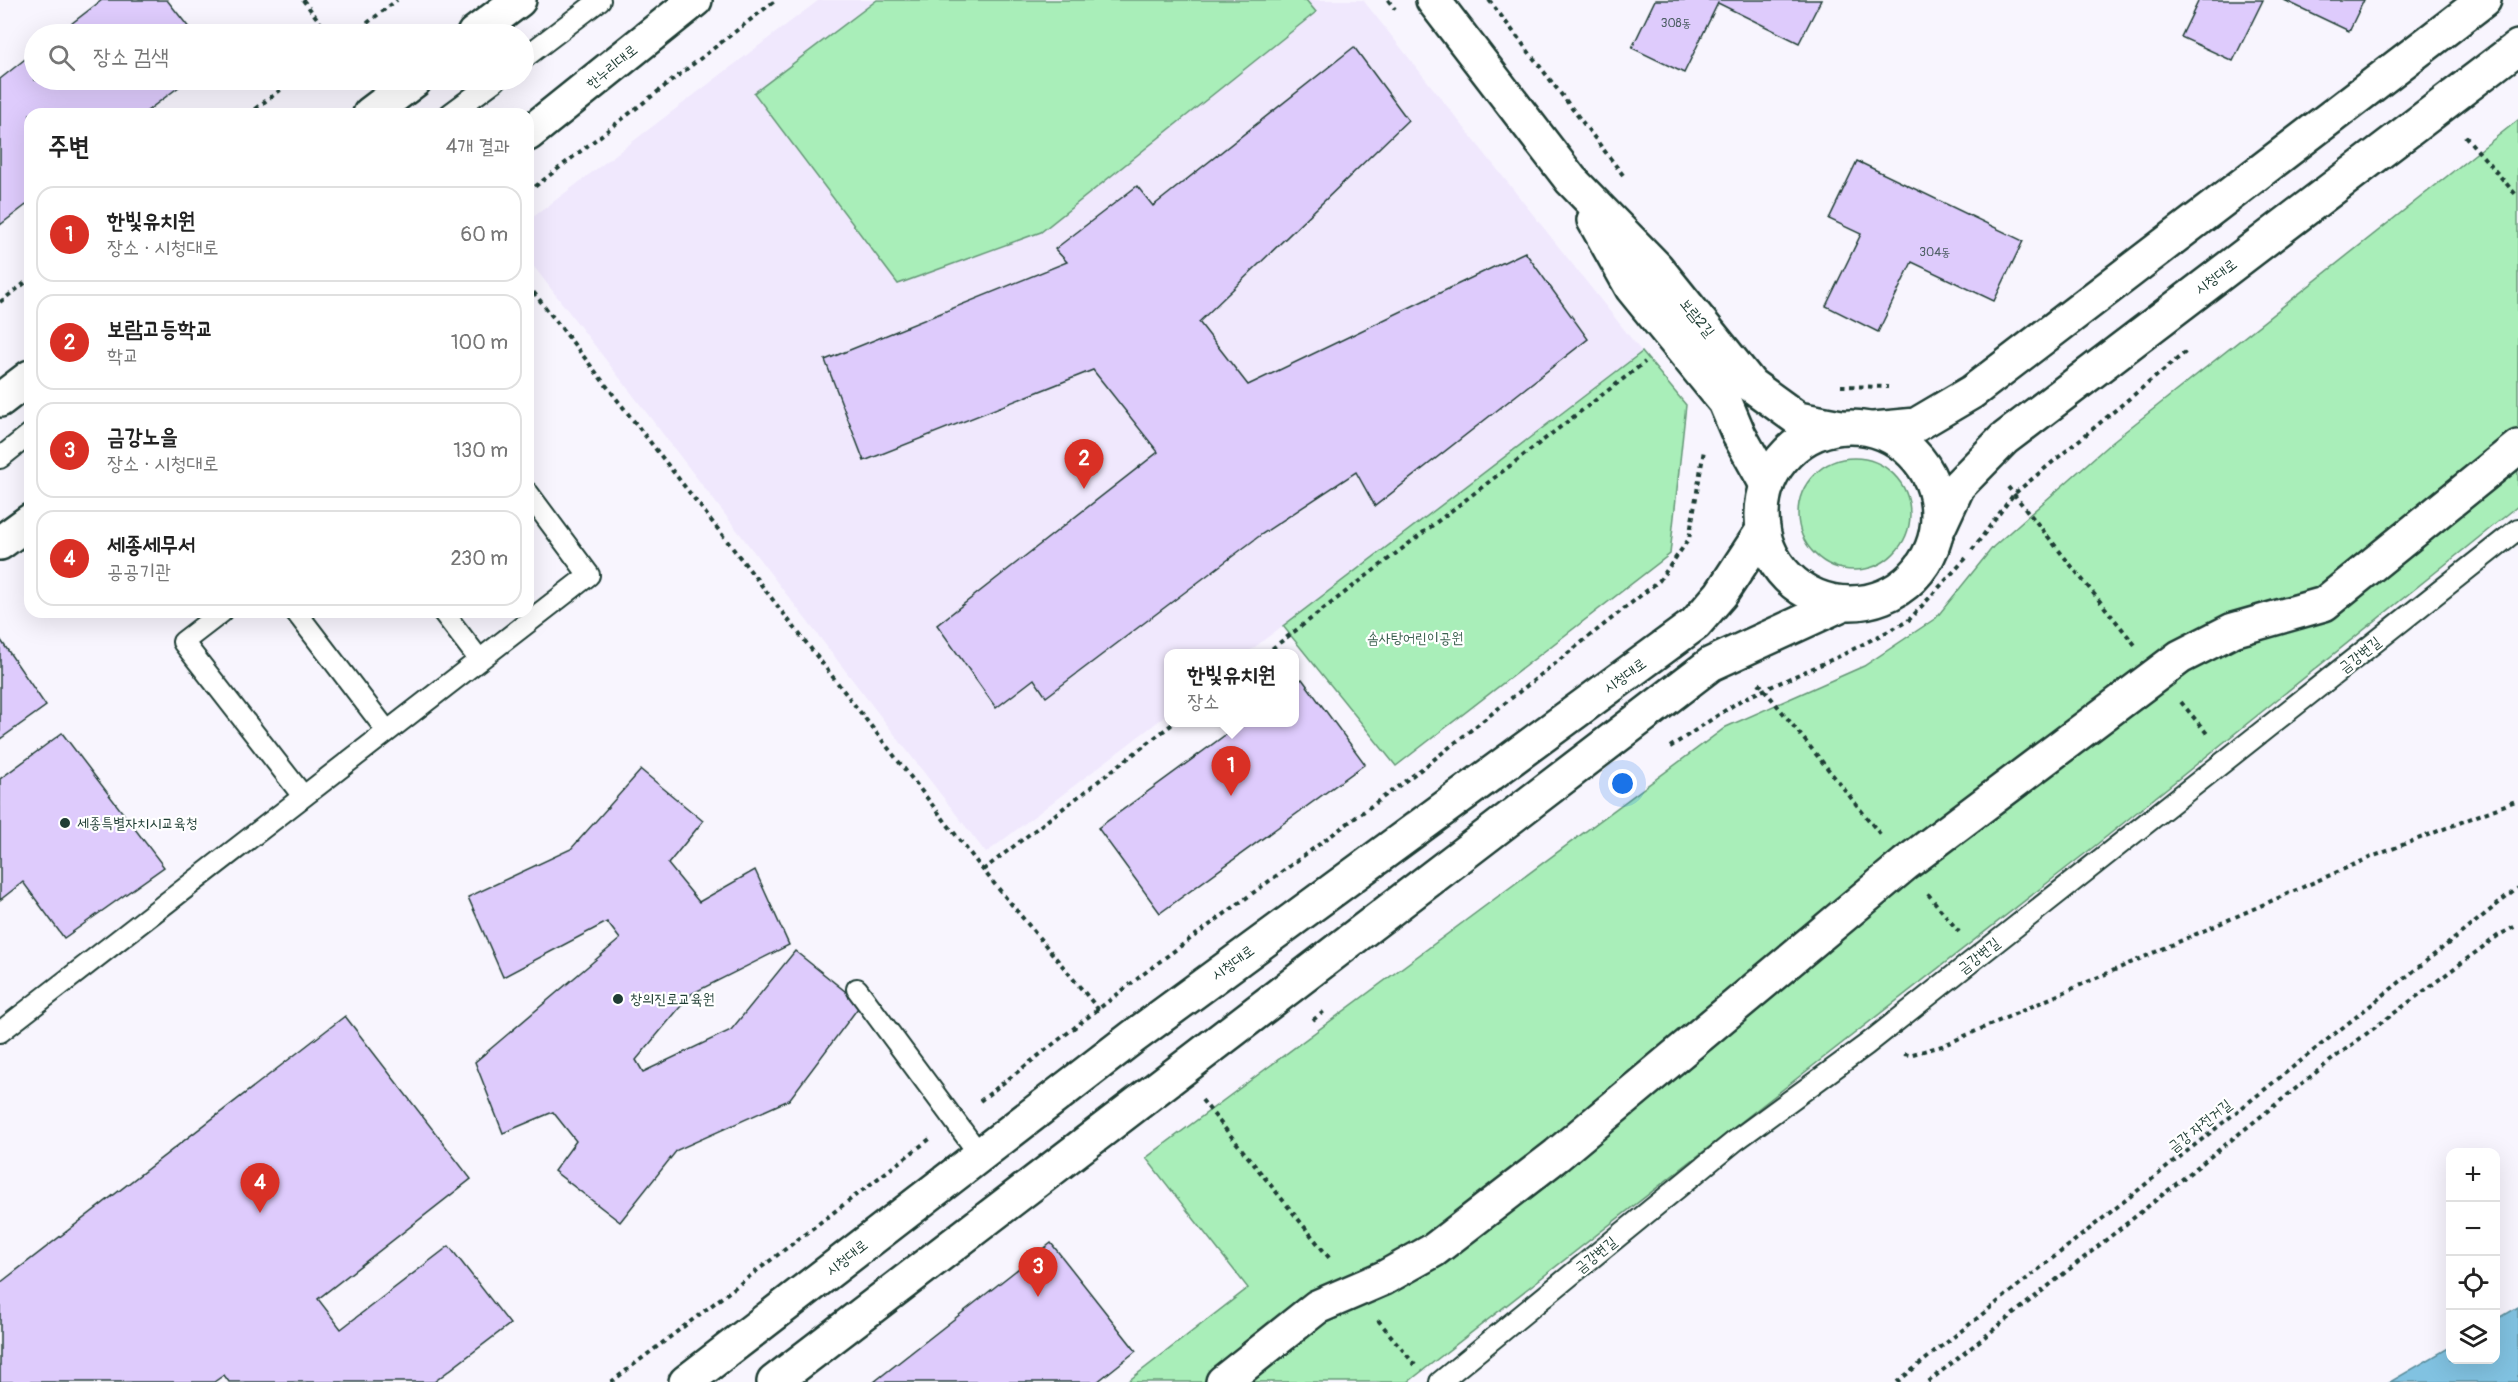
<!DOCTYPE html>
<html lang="ko">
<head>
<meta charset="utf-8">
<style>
  :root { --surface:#fff; --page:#f6f6f6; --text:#222; --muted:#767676; --line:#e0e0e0; --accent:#d93025 }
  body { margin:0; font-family:Pangolin,"Poor Story",sans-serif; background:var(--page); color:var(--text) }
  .controls { position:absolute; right:18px; bottom:18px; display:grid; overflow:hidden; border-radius:12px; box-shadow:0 6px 24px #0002 }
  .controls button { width:54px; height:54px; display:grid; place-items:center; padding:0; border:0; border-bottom:2px solid var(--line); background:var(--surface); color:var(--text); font:30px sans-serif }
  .you { position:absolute; left:1623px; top:784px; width:21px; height:21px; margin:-15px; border:4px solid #fff; border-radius:50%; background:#1a73e8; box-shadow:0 0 0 9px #1a73e833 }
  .badge { display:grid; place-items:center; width:39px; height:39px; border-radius:50%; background:var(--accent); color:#fff; font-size:20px; font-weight:700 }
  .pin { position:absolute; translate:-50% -50px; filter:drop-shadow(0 2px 3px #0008) }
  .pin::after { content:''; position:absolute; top:32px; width:21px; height:18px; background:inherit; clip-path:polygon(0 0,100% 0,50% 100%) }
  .popup { position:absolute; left:1164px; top:649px; width:135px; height:78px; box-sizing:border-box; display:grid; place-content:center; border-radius:12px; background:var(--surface); filter:drop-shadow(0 2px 4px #0005); font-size:20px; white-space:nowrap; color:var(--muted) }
  .popup b { font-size:22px; color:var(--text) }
  .popup::after { content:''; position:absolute; left:50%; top:100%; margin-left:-12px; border:12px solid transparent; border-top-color:var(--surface) }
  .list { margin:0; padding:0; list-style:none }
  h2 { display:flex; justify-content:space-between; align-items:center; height:78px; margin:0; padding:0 24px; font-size:26px }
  h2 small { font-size:20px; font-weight:400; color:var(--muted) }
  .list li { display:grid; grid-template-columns:39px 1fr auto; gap:18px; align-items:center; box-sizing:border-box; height:96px; margin:0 12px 12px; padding:0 12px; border:2px solid var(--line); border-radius:18px }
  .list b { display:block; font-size:22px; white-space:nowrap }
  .list p { margin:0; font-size:20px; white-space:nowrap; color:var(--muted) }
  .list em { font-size:20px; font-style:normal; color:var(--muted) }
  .icon { flex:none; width:33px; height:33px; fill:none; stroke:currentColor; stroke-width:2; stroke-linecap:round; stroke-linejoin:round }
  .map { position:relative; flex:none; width:2518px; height:1382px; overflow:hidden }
  .search { position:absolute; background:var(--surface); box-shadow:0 6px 24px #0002; left:24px; top:24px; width:510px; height:66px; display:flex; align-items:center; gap:15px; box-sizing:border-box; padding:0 21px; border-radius:33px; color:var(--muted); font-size:22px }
  .panel { position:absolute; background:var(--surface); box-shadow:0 6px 24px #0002; left:24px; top:108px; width:510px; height:510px; border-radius:18px }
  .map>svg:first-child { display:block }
  .built { fill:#f0e8fd }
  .green { fill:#a9eeb9; stroke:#649676; stroke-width:1.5 }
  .water { fill:#81c2e1; stroke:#5a8d9c; stroke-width:1.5 }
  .building { fill:#decbfc; stroke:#1f3d34; stroke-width:1.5 }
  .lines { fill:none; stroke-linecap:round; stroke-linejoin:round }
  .lane-casing { stroke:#1f3d34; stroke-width:24 }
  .street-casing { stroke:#1f3d34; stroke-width:38 }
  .secondary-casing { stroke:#1f3d34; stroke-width:38 }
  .path { stroke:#1f3d34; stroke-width:4; stroke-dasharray:4.5 4.5; stroke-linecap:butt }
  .lane { stroke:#fff; stroke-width:20 }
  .street { stroke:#fff; stroke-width:33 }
  .secondary { stroke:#fff; stroke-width:33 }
  .poi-dot { fill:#1f3d34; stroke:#fff; stroke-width:2 }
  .labels { text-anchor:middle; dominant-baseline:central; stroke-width:4.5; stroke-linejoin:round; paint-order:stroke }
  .number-label { font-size:12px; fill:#4f6066 }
  .street-label { font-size:15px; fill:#1f3d34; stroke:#fff }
  .park-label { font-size:15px; fill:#3b604f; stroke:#fff }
  .poi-label { font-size:15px; fill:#1f3d34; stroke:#fff; text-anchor:start }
</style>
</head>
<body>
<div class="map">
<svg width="2518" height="1382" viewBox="0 0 2518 1382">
  <rect width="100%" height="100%" fill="#f8f5fe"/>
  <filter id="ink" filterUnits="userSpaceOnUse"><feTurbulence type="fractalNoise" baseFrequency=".0167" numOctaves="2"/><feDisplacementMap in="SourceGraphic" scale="12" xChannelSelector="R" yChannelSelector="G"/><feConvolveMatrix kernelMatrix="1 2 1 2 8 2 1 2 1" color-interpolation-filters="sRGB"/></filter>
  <g filter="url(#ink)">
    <path class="built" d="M 819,0 L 1363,0 L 1642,352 L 1247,653 L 1168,654 L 1168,714 L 986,853 L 528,259 L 528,221 Z"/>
    <g class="green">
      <path d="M 877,0 L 1306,0 L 1316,12 L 1041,232 L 898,284 L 754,93 Z"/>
      <path d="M 2518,120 L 2518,506 L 2096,845 L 1408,1382 L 1127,1382 L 1248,1288 L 1146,1158 L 1726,727 L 1864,666 L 1936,618 L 1993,547 L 2113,441 Z"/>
      <path d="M 1642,352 L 1686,405 L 1670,554 L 1396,766 L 1283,626 Z"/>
      <circle cx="1854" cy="514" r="56"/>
    </g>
    <path class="water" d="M 2518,1307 L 2518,1382 L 2390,1382 L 2450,1347 L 2450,1360 L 2496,1360 L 2496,1320 Z"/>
    <g class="building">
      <path d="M 102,0 L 167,0 L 194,34 L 58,34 Z"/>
      <path d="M 1655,0 L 1821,0 L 1799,43 L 1718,3 L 1684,73 L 1632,48 Z"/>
      <path d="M 2199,0 L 2263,0 L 2233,61 L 2181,37 Z"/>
      <path d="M 2284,0 L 2364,0 L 2349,31 Z"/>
      <path d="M 1354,47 L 1408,120 L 1199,322 L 1248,385 L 1525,252 L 1588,339 L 1375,506 L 1356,472 L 1262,534 L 1046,697 L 1034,679 L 996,708 L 937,625 L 1158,452 L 1093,370 L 864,461 L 825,360 L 1067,262 L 1055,249 L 1137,186 L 1153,206 Z"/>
      <path d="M 34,52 L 34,80 L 188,80 L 143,114 L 30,114 L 30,202 L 0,225 L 0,79 Z"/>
      <path d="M 1857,161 L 2023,241 L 1994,301 L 1912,262 L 1878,332 L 1826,306 L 1861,234 L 1829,219 Z"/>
      <path d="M 0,639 L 46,706 L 0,739 Z"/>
      <path d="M 1302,679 L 1365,764 L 1160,913 L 1098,828 L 1243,722 L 1294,722 L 1294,685 Z"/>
      <path d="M 62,733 L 164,867 L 64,938 L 23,882 L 0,900 L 0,779 Z"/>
      <path d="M 641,770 L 703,821 L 668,864 L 699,902 L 755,870 L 789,945 L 691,994 L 636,1060 L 643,1072 L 731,1030 L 795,951 L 861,1004 L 789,1100 L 677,1150 L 620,1222 L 554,1171 L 576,1141 L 553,1112 L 503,1133 L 475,1062 L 620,939 L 607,922 L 503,977 L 468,897 L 571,849 Z"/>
      <path d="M 345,1016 L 471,1179 L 318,1299 L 341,1329 L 449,1246 L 510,1324 L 434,1382 L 229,1382 L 224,1375 L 214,1382 L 0,1382 L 0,1283 Z"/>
      <path d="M 1051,1243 L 1136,1351 L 1097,1382 L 874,1382 Z"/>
    </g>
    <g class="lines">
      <defs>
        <g id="lane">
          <path d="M 524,58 L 600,0"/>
          <path d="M 450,114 L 496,80"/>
          <path d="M 0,458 L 30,434"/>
          <path d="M 222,612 L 183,642 L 303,796"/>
          <path d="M 296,612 L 387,731"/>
          <path d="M 443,612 L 479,659"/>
          <path d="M 857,989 L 980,1155"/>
          <path d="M 0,1032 L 589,575 L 528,493"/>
          <path d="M 1440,1382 L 1735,1141 L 1866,1045 L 2518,529"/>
        </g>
        <g id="street">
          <path d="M 1433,0 L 1571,180 L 1656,267 L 1751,385 L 1798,419 L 1841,427"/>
          <path d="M 1594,220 L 1632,288 L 1725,402 L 1739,435 L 1767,485"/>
          <path d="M 1223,1382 L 1317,1307 L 1384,1278 L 1434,1250 L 1557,1155 L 1905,864 L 2180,657 L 2233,630 L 2324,604 L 2518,447"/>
        </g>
        <g id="secondary">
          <path d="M 474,34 L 519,0"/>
          <path d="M 370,114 L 415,80"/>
          <path d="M 528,134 L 695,0"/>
          <path d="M 0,400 L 30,377"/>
          <circle cx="1850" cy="515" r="88"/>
          <path d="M 1874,429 L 1916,425 L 1972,392 L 2484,0"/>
          <path d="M 1938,529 L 1958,486 L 2004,439 L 2518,47"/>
          <path d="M 0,543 L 30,521"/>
          <path d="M 686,1382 L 1133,1037 L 1695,624 L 1721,594 L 1763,530"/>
          <path d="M 774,1382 L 1711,664 L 1844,603"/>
        </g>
      </defs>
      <use href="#lane" class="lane-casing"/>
      <use href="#street" class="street-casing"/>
      <use href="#secondary" class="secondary-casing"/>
      <g class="path">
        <path d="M 303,0 L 329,34"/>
        <path d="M 1388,0 L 1395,9"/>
        <path d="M 1489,0 L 1623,175"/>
        <path d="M 353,34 L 397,0"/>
        <path d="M 248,114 L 294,80"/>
        <path d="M 2465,136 L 2518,197"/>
        <path d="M 528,192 L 776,0"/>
        <path d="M 528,285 L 983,870 L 1099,1010"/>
        <path d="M 0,302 L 30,279"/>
        <path d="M 1841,386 L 1888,387"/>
        <path d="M 2008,487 L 2135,645"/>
        <path d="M 1972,550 L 2014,494 L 2188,350"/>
        <path d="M 1265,654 L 1645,362"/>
        <path d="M 1759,683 L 1880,834"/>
        <path d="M 2181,702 L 2209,736"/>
        <path d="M 1670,747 L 1741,700 L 1840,656 L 1908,621 L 1968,556"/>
        <path d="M 983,870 L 1175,722"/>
        <path d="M 1928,894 L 1959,932"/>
        <path d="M 1313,1020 L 1326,1010"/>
        <path d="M 1904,1054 L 1909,1055 L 1942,1046 L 2369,858 L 2518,800"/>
        <path d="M 1202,1100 L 1331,1260"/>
        <path d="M 980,1101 L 1155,965 L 1427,765 L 1659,581 L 1689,539 L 1704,450"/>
        <path d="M 1378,1320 L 1415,1365"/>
        <path d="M 611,1382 L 931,1138"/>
        <path d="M 1897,1382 L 2518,888"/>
        <path d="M 1928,1382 L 2334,1058 L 2499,935 L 2518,925"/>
      </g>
      <use href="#lane" class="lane"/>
      <use href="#street" class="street"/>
      <use href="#secondary" class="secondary"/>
    </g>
  </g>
  <g class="poi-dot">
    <circle cx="65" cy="823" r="6"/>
    <circle cx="618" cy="999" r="6"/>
  </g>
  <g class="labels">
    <g class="number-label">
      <text x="1676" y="23">308동</text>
      <text x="1935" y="252">304동</text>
    </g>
    <g class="street-label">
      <text transform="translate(612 67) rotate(-39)">한누리대로</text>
      <text transform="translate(2216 277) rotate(-37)">시청대로</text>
      <text transform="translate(1697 318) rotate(51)">보람2길</text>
      <text transform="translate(2360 655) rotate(-38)">금강변길</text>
      <text transform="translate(1625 676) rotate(-36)">시청대로</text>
      <text transform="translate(1979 956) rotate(-38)">금강변길</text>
      <text transform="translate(1233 963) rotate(-36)">시청대로</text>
      <text transform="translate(2200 1126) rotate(-38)">금강 자전거길</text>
      <text transform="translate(1596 1255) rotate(-39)">금강변길</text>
      <text transform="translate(847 1258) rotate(-38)">시청대로</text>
    </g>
    <g class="park-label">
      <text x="1415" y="638">솜사탕어린이공원</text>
    </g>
    <g class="poi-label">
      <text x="77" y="823">세종특별자치시교육청</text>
      <text x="630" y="999">창의진로교육원</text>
    </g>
  </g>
</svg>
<div class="controls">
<button>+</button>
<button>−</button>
<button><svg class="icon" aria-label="locate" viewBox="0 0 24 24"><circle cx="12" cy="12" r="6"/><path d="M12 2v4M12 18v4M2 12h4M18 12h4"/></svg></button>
<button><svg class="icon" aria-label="layers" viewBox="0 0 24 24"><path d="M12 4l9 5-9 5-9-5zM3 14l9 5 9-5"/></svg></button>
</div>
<div class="you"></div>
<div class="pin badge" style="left:1231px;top:796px">1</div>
<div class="popup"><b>한빛유치원</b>장소</div>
<div class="pin badge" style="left:1084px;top:489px">2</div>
<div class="pin badge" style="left:1038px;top:1297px">3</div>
<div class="pin badge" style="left:260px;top:1213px">4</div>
<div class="search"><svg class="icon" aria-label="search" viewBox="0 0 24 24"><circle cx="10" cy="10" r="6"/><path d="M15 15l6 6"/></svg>장소 검색</div>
<section class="panel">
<h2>주변<small>4개 결과</small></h2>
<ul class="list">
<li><span class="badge">1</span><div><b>한빛유치원</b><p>장소 · 시청대로</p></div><em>60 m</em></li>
<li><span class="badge">2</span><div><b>보람고등학교</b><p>학교</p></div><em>100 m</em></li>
<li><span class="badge">3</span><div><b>금강노을</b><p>장소 · 시청대로</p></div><em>130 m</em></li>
<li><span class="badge">4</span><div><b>세종세무서</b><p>공공기관</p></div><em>230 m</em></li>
</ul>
</section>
</div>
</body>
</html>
